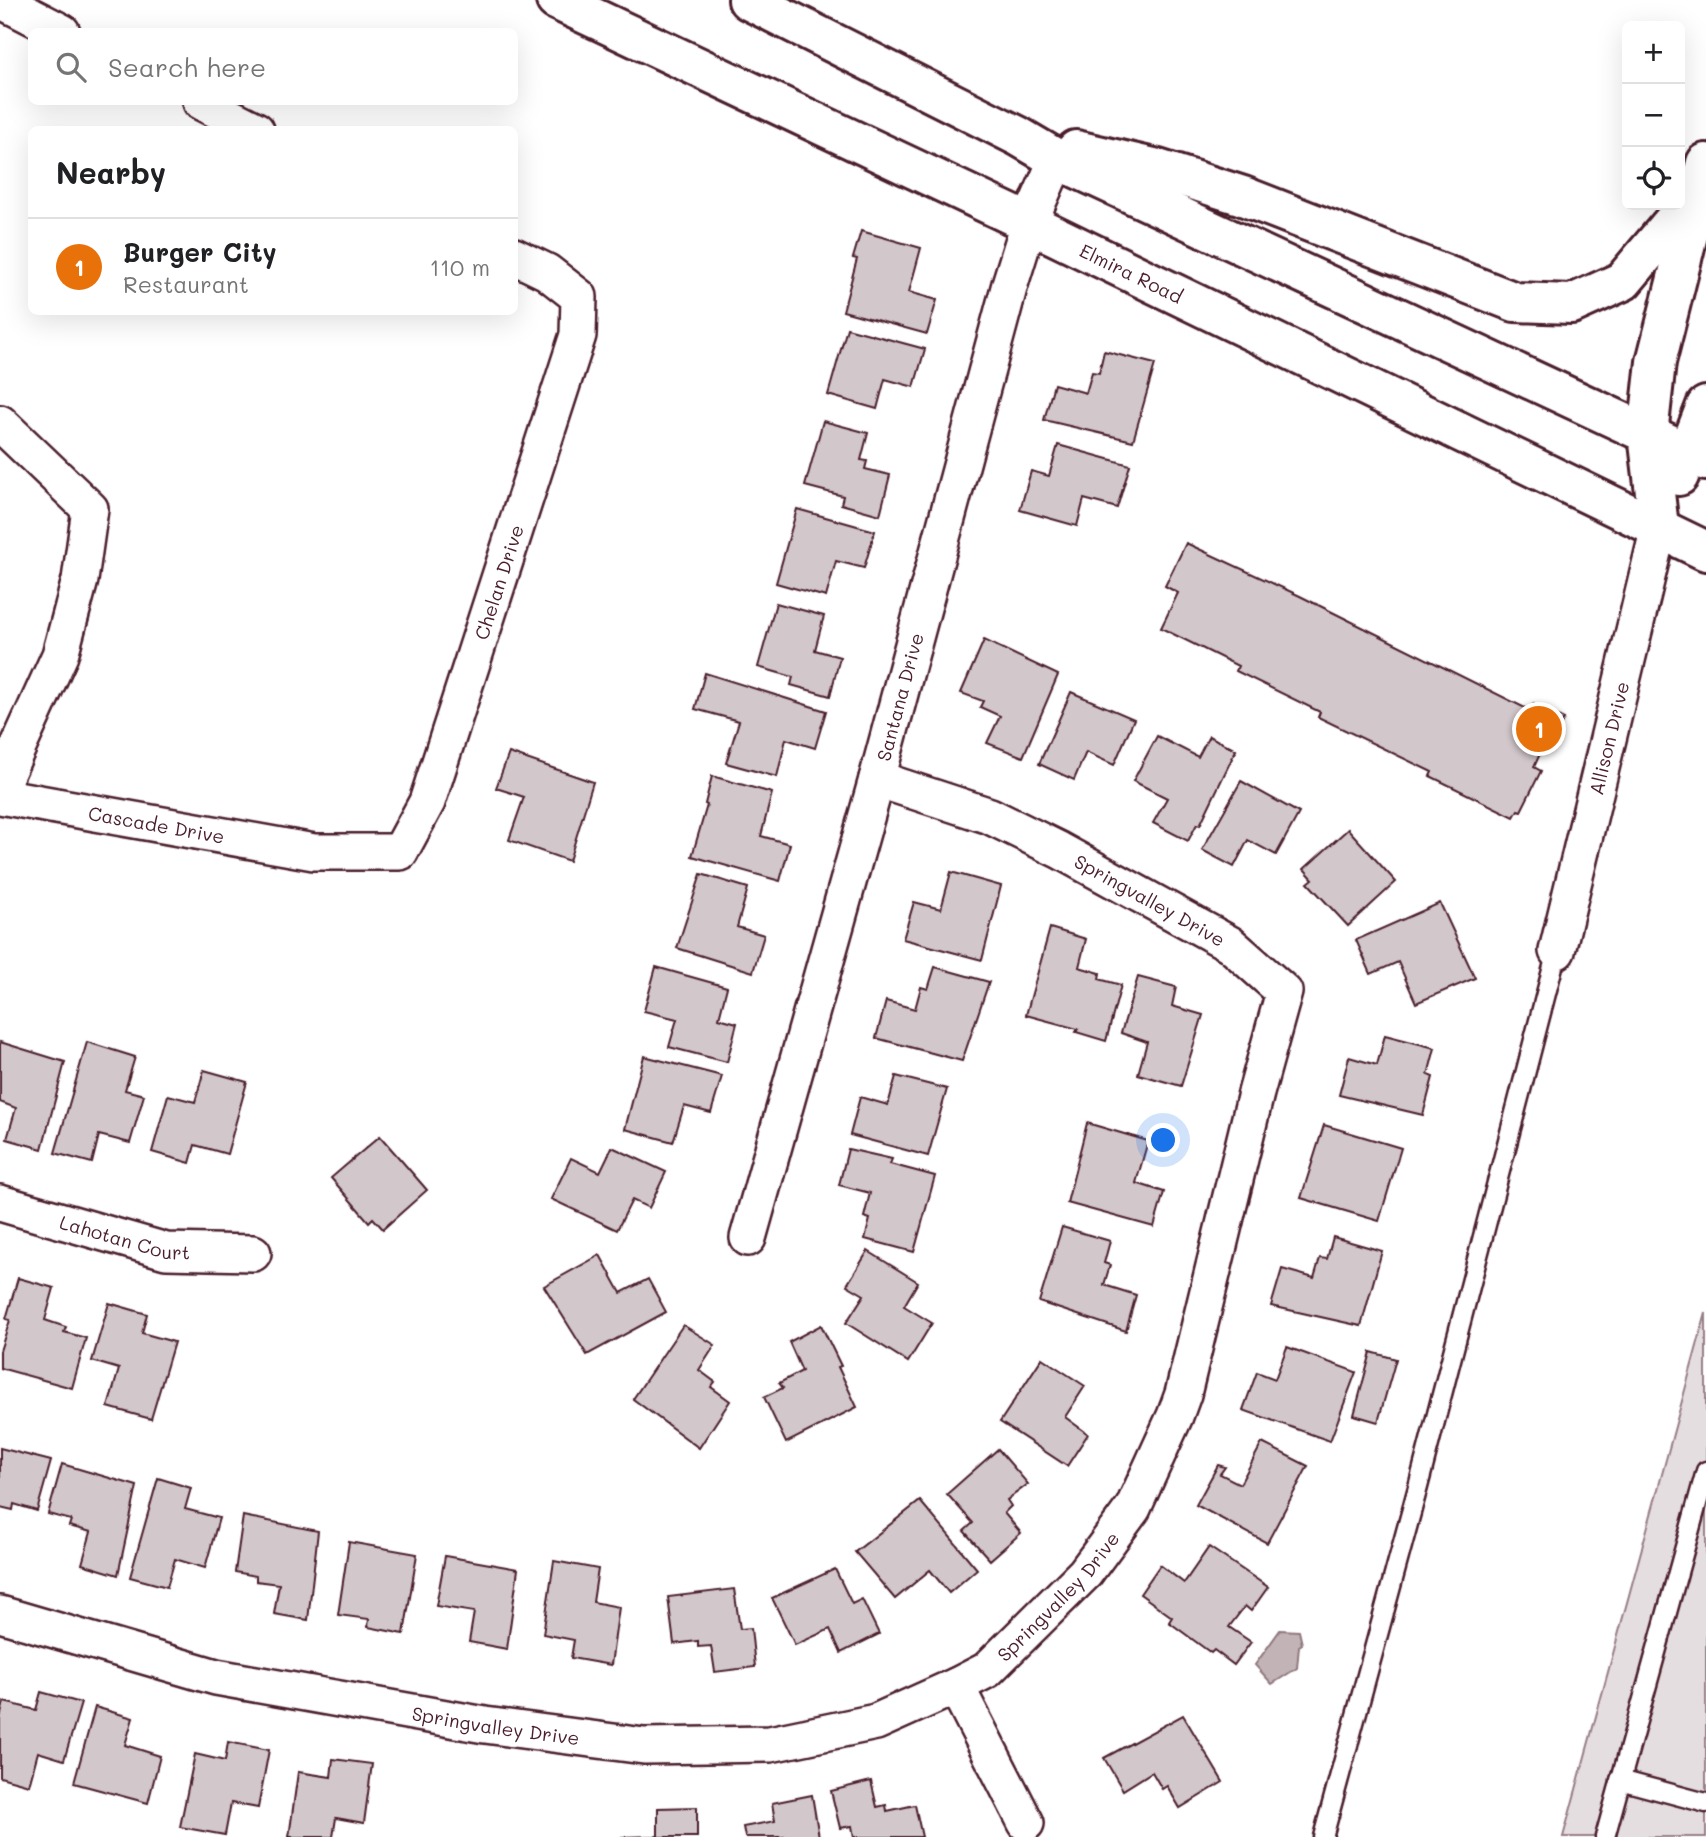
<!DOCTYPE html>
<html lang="en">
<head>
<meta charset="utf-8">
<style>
  :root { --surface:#fff; --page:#f6f6f6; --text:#202124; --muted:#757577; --line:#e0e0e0; --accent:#db2777 }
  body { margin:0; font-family:Mali,sans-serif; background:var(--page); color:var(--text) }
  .controls { position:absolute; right:21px; top:21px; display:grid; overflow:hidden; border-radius:10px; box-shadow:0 7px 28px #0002 }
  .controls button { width:63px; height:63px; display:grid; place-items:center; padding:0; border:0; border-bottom:2px solid var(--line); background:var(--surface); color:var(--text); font:35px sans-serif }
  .you { position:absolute; left:1164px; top:1141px; width:24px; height:24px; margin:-18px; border:5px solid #fff; border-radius:50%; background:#1a73e8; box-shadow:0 0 0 10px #1a73e833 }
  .badge { display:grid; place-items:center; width:46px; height:46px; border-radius:50%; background:var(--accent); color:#fff; font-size:23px; font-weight:700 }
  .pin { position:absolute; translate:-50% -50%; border:4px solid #fff; box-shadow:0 2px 7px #0006 }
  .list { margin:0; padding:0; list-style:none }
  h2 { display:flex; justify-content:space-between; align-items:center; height:91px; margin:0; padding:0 28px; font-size:30px }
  h2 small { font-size:23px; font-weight:400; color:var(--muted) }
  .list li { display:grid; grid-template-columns:46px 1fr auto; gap:21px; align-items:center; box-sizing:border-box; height:98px; padding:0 28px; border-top:2px solid var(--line) }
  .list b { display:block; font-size:26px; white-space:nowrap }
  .list p { margin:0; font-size:23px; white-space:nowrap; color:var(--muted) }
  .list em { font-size:23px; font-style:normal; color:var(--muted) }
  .icon { flex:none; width:38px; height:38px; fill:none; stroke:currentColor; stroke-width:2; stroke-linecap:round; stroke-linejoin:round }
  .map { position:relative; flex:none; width:1706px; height:1837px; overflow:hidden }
  .search { position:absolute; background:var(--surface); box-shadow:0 7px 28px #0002; left:28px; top:28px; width:490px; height:77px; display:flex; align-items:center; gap:18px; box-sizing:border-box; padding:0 24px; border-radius:10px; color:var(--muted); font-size:26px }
  .panel { position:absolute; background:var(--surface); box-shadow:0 7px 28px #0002; left:28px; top:126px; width:490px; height:189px; border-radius:10px }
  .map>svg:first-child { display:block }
  .green { fill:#e5dee0; stroke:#987e86; stroke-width:2 }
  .water { fill:#c1b3b6; stroke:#91787e; stroke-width:2 }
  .building { fill:#d2c7cb; stroke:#4a1f2b; stroke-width:2 }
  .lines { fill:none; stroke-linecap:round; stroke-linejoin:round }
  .lane-casing { stroke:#4a1f2b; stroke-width:23 }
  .street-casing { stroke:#4a1f2b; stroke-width:40 }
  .secondary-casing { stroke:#4a1f2b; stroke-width:44 }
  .lane { stroke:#fff; stroke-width:18 }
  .street { stroke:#fff; stroke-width:35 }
  .secondary { stroke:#fff; stroke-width:38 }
  .labels { text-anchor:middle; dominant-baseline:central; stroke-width:5; stroke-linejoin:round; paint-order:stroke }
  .street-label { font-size:19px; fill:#4a1f2b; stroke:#fff }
</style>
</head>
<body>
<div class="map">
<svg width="1706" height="1837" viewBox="0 0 1706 1837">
  <rect width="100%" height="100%" fill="#fff"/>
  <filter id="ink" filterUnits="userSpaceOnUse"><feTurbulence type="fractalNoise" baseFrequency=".0143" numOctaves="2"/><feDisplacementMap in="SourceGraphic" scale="14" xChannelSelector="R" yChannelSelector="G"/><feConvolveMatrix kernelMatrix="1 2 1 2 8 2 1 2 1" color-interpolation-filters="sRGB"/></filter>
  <g filter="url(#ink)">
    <path class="green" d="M 1706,1313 L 1706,1837 L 1563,1837 Z"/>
    <path class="water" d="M 1280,1630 L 1299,1631 L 1302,1644 L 1299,1646 L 1297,1668 L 1272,1684 L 1255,1665 Z"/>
    <g class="building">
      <path d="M 861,231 L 921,248 L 909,292 L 937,300 L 927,334 L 843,311 L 857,259 L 853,258 Z"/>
      <path d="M 847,328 L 925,349 L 914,387 L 885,379 L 877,409 L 828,395 Z"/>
      <path d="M 1104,351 L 1155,364 L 1133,441 L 1044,420 L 1054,384 L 1086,393 L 1092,372 L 1099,373 Z"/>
      <path d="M 823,421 L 868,433 L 861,460 L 867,461 L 865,469 L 890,475 L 880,515 L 841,504 L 843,496 L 805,486 Z"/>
      <path d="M 1058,445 L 1130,465 L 1117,508 L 1084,499 L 1077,526 L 1020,510 L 1031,471 L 1049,476 Z"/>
      <path d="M 797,509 L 875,531 L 864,568 L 836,561 L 826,597 L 776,583 Z"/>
      <path d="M 1186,543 L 1300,596 L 1529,710 L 1533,704 L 1564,719 L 1549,750 L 1543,747 L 1534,767 L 1541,771 L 1521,811 L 1518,810 L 1514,817 L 1430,776 L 1432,772 L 1318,717 L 1320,712 L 1236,671 L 1238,666 L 1161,628 L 1178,593 L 1165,586 Z"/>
      <path d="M 776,603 L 824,616 L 815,650 L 840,657 L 830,696 L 791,685 L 793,677 L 758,667 Z"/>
      <path d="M 984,640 L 1058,675 L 1023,757 L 987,743 L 1000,716 L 980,707 L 983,701 L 961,693 Z"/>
      <path d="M 705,673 L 826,711 L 815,748 L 786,739 L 777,777 L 726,763 L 739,721 L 695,709 Z"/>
      <path d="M 1071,692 L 1134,719 L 1114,765 L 1086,752 L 1074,780 L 1039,764 Z"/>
      <path d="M 1157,736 L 1198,757 L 1209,736 L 1236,750 L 1200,825 L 1197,824 L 1188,841 L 1153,823 L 1167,798 L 1133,781 Z"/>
      <path d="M 509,753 L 593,782 L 569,861 L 509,840 L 524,797 L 496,788 Z"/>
      <path d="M 712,776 L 772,793 L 761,836 L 790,844 L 780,881 L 692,856 L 707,805 L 705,804 Z"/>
      <path d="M 1241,781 L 1299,813 L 1276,855 L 1248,840 L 1234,867 L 1202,850 Z"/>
      <path d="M 1348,829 L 1396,882 L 1348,926 L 1308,883 L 1313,879 L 1304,869 Z"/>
      <path d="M 951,872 L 1001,886 L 982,960 L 903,939 L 914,902 L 941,909 Z"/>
      <path d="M 701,874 L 748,888 L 737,927 L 764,935 L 753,972 L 677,948 Z"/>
      <path d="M 1440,903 L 1475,978 L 1416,1003 L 1398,962 L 1371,974 L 1356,940 Z"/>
      <path d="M 1050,928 L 1086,939 L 1079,967 L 1100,973 L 1099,979 L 1121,985 L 1106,1041 L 1076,1032 L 1078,1029 L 1026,1015 Z"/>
      <path d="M 656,967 L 727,987 L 719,1018 L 737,1023 L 727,1062 L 669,1047 L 677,1019 L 644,1011 Z"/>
      <path d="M 935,967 L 989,982 L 962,1061 L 876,1038 L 886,1001 L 915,1009 L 921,987 L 928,989 Z"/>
      <path d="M 1138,977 L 1176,987 L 1172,1006 L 1203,1015 L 1181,1086 L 1138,1074 L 1147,1042 L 1121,1033 Z"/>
      <path d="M 1385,1035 L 1435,1048 L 1428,1075 L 1433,1077 L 1423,1115 L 1339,1095 L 1349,1057 L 1377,1065 Z"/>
      <path d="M 0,1042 L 65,1062 L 42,1149 L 7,1139 L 16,1108 L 0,1102 Z"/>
      <path d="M 87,1042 L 135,1057 L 125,1090 L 144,1095 L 130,1143 L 99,1135 L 92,1163 L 55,1153 Z"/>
      <path d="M 644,1056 L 722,1076 L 711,1113 L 684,1106 L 673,1142 L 625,1129 Z"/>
      <path d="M 204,1070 L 247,1082 L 227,1154 L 195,1145 L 190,1163 L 152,1152 L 168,1095 L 195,1102 Z"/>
      <path d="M 896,1076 L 947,1089 L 928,1156 L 850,1135 L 860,1097 L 888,1105 Z"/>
      <path d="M 1087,1123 L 1148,1141 L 1136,1183 L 1164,1192 L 1154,1227 L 1067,1203 Z"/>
      <path d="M 1324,1125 L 1401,1148 L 1379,1221 L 1301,1198 Z"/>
      <path d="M 380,1136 L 427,1190 L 383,1229 L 373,1218 L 369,1222 L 331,1178 Z"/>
      <path d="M 612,1147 L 666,1172 L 649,1208 L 632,1200 L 617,1230 L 551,1199 L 571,1158 L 600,1172 Z"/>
      <path d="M 848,1149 L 892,1159 L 890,1164 L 935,1176 L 914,1252 L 865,1239 L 870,1219 L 864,1217 L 870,1193 L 839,1185 Z"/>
      <path d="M 1062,1227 L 1110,1241 L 1104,1263 L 1110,1265 L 1104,1285 L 1136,1295 L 1126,1331 L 1039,1302 Z"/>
      <path d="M 1333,1237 L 1382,1251 L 1361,1326 L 1271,1306 L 1282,1269 L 1314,1278 L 1320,1258 L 1327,1259 Z"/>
      <path d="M 868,1251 L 918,1282 L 904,1306 L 932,1323 L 908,1362 L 846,1323 L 864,1295 L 847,1285 Z"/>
      <path d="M 600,1255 L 621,1293 L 648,1279 L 666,1312 L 587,1355 L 544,1286 Z"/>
      <path d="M 18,1278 L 54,1288 L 45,1320 L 66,1327 L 64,1332 L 86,1338 L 72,1388 L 0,1368 L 0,1351 L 10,1320 L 6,1319 Z"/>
      <path d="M 109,1303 L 147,1314 L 142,1333 L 174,1342 L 151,1419 L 108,1407 L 119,1369 L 92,1361 Z"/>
      <path d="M 683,1325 L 715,1345 L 699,1370 L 715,1382 L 711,1387 L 730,1401 L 699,1448 L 633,1399 Z"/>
      <path d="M 821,1325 L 841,1366 L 838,1367 L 857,1407 L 786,1443 L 764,1397 L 783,1388 L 779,1383 L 802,1371 L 789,1342 Z"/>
      <path d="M 1287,1347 L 1356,1372 L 1330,1441 L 1243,1410 L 1257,1372 L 1275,1379 Z"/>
      <path d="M 1371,1352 L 1396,1359 L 1378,1422 L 1354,1415 Z"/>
      <path d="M 1042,1358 L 1085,1386 L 1065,1417 L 1088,1434 L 1067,1466 L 1000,1422 Z"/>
      <path d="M 1262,1443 L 1308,1466 L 1267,1543 L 1196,1505 L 1218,1465 L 1225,1467 L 1220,1474 L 1240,1484 Z"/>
      <path d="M 0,1448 L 51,1461 L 37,1511 L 14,1504 L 13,1510 L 0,1507 Z"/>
      <path d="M 998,1449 L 1028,1484 L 1007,1500 L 1011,1506 L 1004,1513 L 1021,1533 L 990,1560 L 964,1531 L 973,1523 L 947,1494 Z"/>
      <path d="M 62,1464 L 137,1486 L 118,1575 L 82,1564 L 91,1532 L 69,1526 L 71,1520 L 48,1514 Z"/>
      <path d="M 158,1478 L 191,1488 L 185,1509 L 219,1518 L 205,1568 L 175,1559 L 167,1587 L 130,1577 Z"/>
      <path d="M 920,1501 L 977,1569 L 949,1593 L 930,1570 L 895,1599 L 855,1552 Z"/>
      <path d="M 243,1516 L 318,1531 L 308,1620 L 274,1614 L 279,1584 L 256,1581 L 256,1576 L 235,1572 Z"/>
      <path d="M 349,1542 L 417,1554 L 404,1634 L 368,1627 L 369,1619 L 338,1615 Z"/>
      <path d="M 1209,1547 L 1268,1587 L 1251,1611 L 1245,1606 L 1229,1627 L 1251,1642 L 1234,1665 L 1214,1650 L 1211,1653 L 1169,1622 L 1172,1617 L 1140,1594 L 1160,1565 L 1184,1583 Z"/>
      <path d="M 445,1556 L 518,1569 L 507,1649 L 469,1642 L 474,1612 L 436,1606 Z"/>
      <path d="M 554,1561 L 598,1569 L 593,1602 L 619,1607 L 611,1665 L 571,1658 L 574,1640 L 543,1634 Z"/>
      <path d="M 835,1569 L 852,1604 L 862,1599 L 879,1634 L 841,1653 L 830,1629 L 795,1645 L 772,1598 Z"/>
      <path d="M 734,1589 L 740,1629 L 751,1628 L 755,1667 L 715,1672 L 711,1646 L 698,1647 L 698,1641 L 674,1644 L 668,1597 Z"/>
      <path d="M 41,1692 L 81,1703 L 64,1760 L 38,1752 L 29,1785 L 0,1777 L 0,1718 L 4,1702 L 36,1710 Z"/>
      <path d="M 95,1707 L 133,1718 L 125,1745 L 160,1756 L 148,1803 L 74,1783 Z"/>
      <path d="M 1183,1715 L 1223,1782 L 1180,1808 L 1167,1786 L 1162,1789 L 1152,1772 L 1123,1790 L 1104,1758 Z"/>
      <path d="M 228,1742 L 269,1750 L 258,1808 L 231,1803 L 225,1835 L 180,1827 L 195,1754 L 225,1761 Z"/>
      <path d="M 333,1759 L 372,1764 L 364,1823 L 336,1818 L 333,1837 L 289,1837 L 298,1772 L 331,1777 Z"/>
      <path d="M 871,1781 L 877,1807 L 886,1805 L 887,1811 L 915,1805 L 922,1837 L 854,1837 L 852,1826 L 840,1828 L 831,1791 Z"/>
      <path d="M 812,1795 L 819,1837 L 745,1837 L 743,1827 L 775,1821 L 772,1803 Z"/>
      <path d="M 697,1807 L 697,1837 L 621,1837 L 658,1836 L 658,1808 Z"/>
    </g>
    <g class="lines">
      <defs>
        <g id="lane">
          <path d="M 1620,1780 L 1706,1803"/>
          <path d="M 1323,1837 L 1418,1487 L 1557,951"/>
          <path d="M 1605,1837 L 1706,1471"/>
        </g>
        <g id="street">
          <path d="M 0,0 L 62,32"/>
          <path d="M 201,102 L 256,130"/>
          <path d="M 0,423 L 90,509 L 80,580 L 60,655 L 0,787"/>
          <path id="s1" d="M 0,796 L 314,852 L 400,852 L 427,802 L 578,335 L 579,297 L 547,272 L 514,256"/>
          <path id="s2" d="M 1557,951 L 1659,527"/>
          <path id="s3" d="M 0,1203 L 166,1251 L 253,1253"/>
          <path id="s4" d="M 748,1238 L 877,779 L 1010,284 L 1029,223 L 1057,159"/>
          <path id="s5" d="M 0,1614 L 216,1677 L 485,1725 L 644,1746 L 770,1744 L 876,1722 L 956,1686 L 987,1670 L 1085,1573 L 1133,1508 L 1175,1416 L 1183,1394 L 1256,1093 L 1284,992 L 1230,944 L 1059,850 L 990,816 L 877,779"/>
          <path d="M 956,1686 L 1026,1823"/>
        </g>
        <g id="secondary">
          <path id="s6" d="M 556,0 L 1029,223 L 1706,551"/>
          <path d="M 748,0 L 1018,136 L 1057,159 L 1706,461"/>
          <path d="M 1076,150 L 1158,169 L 1243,196 L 1515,302 L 1572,304 L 1623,281 L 1698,192"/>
          <path d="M 1679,476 L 1706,406"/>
          <path d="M 1659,527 L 1648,434 L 1656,362 L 1706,163"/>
        </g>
      </defs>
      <use href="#lane" class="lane-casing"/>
      <use href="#street" class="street-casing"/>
      <use href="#secondary" class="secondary-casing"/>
      <use href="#lane" class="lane"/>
      <use href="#street" class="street"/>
      <use href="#secondary" class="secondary"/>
    </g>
  </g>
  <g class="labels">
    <g class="street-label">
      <text stroke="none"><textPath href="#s6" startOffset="637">Elmira Road</textPath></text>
      <text stroke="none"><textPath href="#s1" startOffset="693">Chelan Drive</textPath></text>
      <text stroke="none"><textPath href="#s4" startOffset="562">Santana Drive</textPath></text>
      <text stroke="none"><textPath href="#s2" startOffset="219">Allison Drive</textPath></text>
      <text stroke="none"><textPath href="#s1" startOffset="159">Cascade Drive</textPath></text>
      <text transform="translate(1150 900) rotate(29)">Springvalley Drive</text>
      <text stroke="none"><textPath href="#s3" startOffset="130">Lahotan Court</textPath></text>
      <text stroke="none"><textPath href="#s5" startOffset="1118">Springvalley Drive</textPath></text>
      <text stroke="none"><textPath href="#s5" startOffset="509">Springvalley Drive</textPath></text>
    </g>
  </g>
</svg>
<div class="controls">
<button>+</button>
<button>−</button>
<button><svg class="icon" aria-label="locate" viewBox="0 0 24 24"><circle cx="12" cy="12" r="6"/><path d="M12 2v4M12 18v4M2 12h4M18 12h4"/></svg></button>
</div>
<div class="you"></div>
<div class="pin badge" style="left:1539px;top:729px;background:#e8710a">1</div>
<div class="search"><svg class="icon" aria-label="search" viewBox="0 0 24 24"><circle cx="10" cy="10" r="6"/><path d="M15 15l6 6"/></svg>Search here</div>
<section class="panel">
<h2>Nearby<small></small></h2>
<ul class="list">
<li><span class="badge" style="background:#e8710a">1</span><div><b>Burger City</b><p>Restaurant</p></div><em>110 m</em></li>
</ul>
</section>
</div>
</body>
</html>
